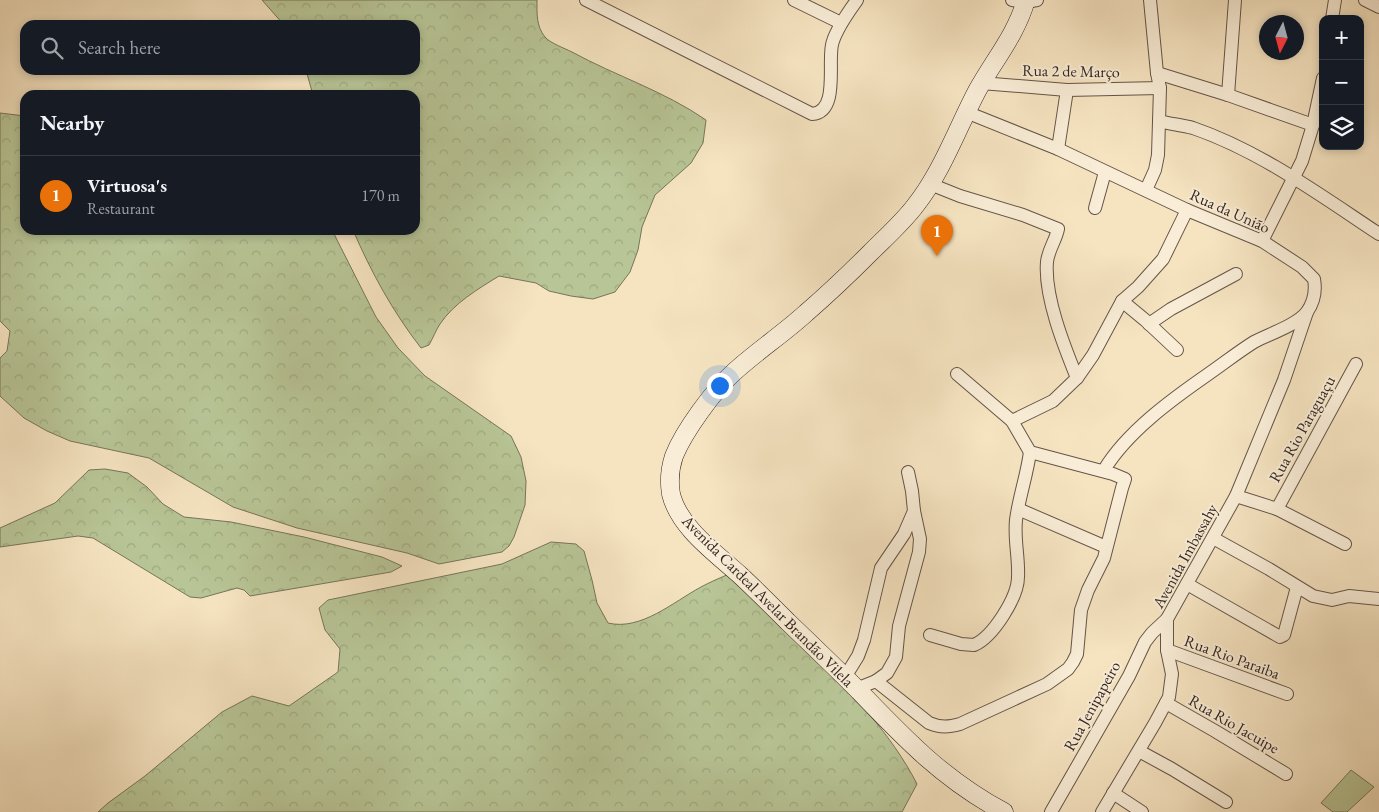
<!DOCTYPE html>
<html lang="en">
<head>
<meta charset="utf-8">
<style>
  :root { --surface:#171b24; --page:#20242c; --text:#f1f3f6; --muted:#9ea1a6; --line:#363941; --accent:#c59692 }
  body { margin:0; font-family:"EB Garamond",serif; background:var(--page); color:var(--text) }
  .controls { position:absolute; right:15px; top:15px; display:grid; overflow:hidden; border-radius:10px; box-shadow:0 2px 8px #0003 }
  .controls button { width:45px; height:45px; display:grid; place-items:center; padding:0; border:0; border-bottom:1px solid var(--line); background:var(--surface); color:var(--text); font:25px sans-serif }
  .compass { position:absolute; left:1259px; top:15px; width:45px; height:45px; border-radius:50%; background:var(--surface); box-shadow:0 2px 8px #0003; rotate:186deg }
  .you { position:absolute; left:719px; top:385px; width:18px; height:18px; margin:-12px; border:4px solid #fff; border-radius:50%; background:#1a73e8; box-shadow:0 0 0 8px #1a73e833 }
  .badge { display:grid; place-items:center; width:32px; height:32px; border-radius:50%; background:var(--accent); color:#fff; font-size:16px; font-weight:700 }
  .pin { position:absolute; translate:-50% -41px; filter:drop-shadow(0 1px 2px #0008) }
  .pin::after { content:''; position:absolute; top:26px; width:18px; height:15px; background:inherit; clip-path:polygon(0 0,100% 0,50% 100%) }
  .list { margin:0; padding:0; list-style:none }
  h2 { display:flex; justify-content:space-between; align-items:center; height:65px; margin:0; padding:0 20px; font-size:21px }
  h2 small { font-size:16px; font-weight:400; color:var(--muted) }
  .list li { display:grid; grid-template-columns:32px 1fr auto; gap:15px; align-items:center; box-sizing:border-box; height:80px; padding:0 20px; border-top:1px solid var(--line) }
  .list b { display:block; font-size:19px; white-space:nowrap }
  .list p { margin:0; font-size:16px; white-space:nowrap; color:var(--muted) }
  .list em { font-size:16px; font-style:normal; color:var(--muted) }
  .icon { flex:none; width:28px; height:28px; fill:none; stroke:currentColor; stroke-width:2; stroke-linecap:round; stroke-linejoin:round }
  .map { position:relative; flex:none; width:1379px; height:812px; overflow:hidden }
  .search { position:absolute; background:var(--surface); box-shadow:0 2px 8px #0003; left:20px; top:20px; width:400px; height:55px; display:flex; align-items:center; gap:12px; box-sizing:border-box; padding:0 18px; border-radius:15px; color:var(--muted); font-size:19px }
  .panel { position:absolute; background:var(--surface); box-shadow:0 2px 8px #0003; left:20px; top:90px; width:400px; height:145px; border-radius:15px }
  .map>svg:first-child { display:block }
  .forest { fill:url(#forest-crowns); stroke:#76755a }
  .park { fill:#b8c596; stroke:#76755a }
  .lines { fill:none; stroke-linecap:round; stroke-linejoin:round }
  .minor-casing { stroke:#645548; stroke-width:14 }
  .secondary-casing { stroke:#33251f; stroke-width:19 }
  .minor { stroke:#f9edd7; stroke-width:12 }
  .secondary { stroke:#f9edd7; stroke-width:18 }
  .labels { text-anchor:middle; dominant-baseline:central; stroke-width:4; stroke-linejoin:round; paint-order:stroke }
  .street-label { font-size:16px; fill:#33251f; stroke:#f9edd7 }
</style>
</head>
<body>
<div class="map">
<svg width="1379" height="812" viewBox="0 0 1379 812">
  <defs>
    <pattern id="forest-crowns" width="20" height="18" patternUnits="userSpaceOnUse" patternTransform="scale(1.25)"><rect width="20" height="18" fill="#b8c596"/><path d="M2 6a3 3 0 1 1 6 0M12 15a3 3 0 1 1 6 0" fill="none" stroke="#9fa981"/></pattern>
  </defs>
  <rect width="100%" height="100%" fill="#f6e4c1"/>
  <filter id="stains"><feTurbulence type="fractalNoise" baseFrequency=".004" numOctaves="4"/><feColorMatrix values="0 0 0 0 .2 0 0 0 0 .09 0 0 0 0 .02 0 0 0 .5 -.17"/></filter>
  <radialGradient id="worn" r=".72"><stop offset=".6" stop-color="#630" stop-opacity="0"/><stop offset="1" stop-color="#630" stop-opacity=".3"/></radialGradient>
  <g class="forest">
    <path d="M 262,0 L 537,0 C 537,13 536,26 545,37 C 550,43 564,48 572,52 C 616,76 664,91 706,120 L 703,143 L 691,163 L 655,195 L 642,227 L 638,250 L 630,272 L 615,292 L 593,299 L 571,296 L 549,291 L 536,283 L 499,276 C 478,289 454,303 440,324 C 436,330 433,338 429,345 L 421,348 C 393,312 371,272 353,230 L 415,230 L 415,95 L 313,95 L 306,70 L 415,70 L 415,25 L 284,25 Z"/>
    <path d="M 0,113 L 25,116 L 25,230 L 332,230 L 376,317 L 398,348 L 425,376 L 511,436 L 521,457 L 526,481 L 525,505 L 514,537 L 509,546 L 502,552 L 439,564 L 407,553 L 297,528 L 233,507 L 149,458 L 70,441 L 47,431 L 24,418 L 0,396 L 0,358 L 7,351 L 10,331 L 0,321 Z"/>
    <path d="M 105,469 L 128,473 L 147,487 L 163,504 L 184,517 L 231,522 L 304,537 L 382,557 L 402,566 L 391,572 L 250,596 L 244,590 L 237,588 L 201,598 L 190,597 L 93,538 L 78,536 L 0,547 L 0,528 L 55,503 L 89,470 Z"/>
    <path d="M 551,542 L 576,544 L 584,551 L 592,580 L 597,603 L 608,623 C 641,631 673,602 701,587 C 710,582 720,578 729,574 C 757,601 784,628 811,654 C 851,693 891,733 917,784 L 902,812 L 98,812 L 108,803 L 145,776 L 222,712 L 252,696 L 289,706 L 338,672 L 340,649 L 325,630 L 319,608 L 328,600 L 502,564 Z"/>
  </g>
  <path class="park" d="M 1351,770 L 1374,787 L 1347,812 L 1333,812 L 1321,803 Z"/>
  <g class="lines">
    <defs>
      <g id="minor">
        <path d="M 586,0 L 812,114 C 841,112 826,57 833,41 C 838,26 848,13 857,0"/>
        <path d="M 794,0 L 841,23"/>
        <path d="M 1012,0 L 1026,2 L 1037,0"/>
        <path d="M 1365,0 L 1379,7"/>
        <path d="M 1332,19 L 1335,0"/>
        <path d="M 1157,73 L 1228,95 L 1313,125"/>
        <path d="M 981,83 L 1067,90 L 1160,88"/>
        <path d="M 1228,95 L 1235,0"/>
        <path d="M 966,112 L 1058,149 L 1187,210 L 1262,241 L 1302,267 L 1314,279 C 1316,290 1314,302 1307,312 C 1297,325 1269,334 1254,342 C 1238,352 1223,364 1207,375 C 1171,400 1127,432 1104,470"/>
        <path d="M 1159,121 C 1170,124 1182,125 1193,128 C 1260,151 1320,195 1379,234"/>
        <path d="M 1058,149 L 1067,90"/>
        <path d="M 930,184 L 960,196 L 1023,215 L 1058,229 C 1056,240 1048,250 1047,262 C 1044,296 1064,346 1077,378"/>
        <path d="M 1146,190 L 1155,170 L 1158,155 L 1160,88 L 1157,73 L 1150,0"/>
        <path d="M 1095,208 L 1105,172"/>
        <path d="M 1262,241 L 1302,161 L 1313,125 L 1323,78"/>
        <path d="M 1122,301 L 1145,320 L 1177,350"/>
        <path d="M 1149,324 L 1171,309 L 1236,274"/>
        <path d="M 1012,421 L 1053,401 L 1077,378 L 1093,355 L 1122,301 L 1138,287 L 1163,259 L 1187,210"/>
        <path d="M 1236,496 L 1277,509 L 1345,544"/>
        <path d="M 1018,509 L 1106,547"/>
        <path d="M 1277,509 L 1356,364"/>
        <path d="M 1213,538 L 1269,569 L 1313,596 L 1332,600 L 1349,596 L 1379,599"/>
        <path d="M 1187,584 L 1280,637 L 1284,635 L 1297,587"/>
        <path d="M 930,635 L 961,644 L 974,645 C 993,637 1018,597 1018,577 C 1019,557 1014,541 1016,520 C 1019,497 1027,475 1030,452"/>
        <path d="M 1167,650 L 1287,694"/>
        <path d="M 845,677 L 858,656 L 864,640 L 881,568 L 904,534 L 914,511 L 912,491 L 908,472"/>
        <path d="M 876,681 L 929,723 C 941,728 949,727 960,724 L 1047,684 L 1068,669 L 1073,662 L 1077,654 L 1081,610 L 1088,590 L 1104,558 L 1122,488 L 1125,479 L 1113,474 L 1030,452 L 1012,421 L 957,374"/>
        <path d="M 856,689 L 876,681 L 887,673 L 896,657 L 899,626 L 919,552 L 920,539 L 914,511"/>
        <path d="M 1166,703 L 1215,731 L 1286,774"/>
        <path d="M 1139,751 L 1172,769 L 1226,802"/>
        <path d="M 1113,793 L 1142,812"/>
        <path d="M 1051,812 L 1129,676 L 1145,642 L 1152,633 L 1167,619"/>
        <path d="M 1102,812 L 1155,723 L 1169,697 L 1172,674 L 1167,650 L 1167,619 L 1236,496 L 1284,380 L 1307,312"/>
      </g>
      <path id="secondary" d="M 1004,812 C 944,780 905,739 858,690 C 835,667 811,644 788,622 C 772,606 757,591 741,576 C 717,554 679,528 671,494 C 669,482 670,468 674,456 C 684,431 714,390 734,372 C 757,351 783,334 806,313 C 828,294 849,274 870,253 C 885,238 902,223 915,206 C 942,172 957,129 977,91 C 994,60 1016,35 1026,0"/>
    </defs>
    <use href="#minor" class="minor-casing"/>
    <use href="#secondary" class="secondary-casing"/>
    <use href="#minor" class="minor"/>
    <use href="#secondary" class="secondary"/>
  </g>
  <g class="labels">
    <g class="street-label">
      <text transform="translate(1071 71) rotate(1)">Rua 2 de Março</text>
      <text transform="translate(1230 211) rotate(24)">Rua da União</text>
      <text transform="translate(1302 429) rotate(-61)">Rua Rio Paraguaçu</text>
      <text transform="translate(1185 556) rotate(-61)">Avenida Imbassahy</text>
      <text transform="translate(768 601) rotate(45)">Avenida Cardeal Avelar Brandão Vilela</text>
      <text transform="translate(1232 657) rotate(20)">Rua Rio Paraiba</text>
      <text transform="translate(1092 706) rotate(-61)">Rua Jenipapeiro</text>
      <text transform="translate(1234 724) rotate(30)">Rua Rio Jacuipe</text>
    </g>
  </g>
  <rect width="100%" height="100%" filter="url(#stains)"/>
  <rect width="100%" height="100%" fill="url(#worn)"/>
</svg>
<div class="controls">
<button>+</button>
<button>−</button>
<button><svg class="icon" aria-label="layers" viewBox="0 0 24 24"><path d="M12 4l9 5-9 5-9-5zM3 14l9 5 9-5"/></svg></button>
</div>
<svg class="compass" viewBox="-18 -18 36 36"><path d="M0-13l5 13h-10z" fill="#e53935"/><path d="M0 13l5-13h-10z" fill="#9ea1a6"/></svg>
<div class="you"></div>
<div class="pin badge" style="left:937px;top:256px;background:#e8710a">1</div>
<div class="search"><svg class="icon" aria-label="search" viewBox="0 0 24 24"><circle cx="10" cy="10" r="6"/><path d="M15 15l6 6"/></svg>Search here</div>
<section class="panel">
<h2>Nearby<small></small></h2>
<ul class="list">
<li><span class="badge" style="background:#e8710a">1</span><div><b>Virtuosa's</b><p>Restaurant</p></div><em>170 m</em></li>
</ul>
</section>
</div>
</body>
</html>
